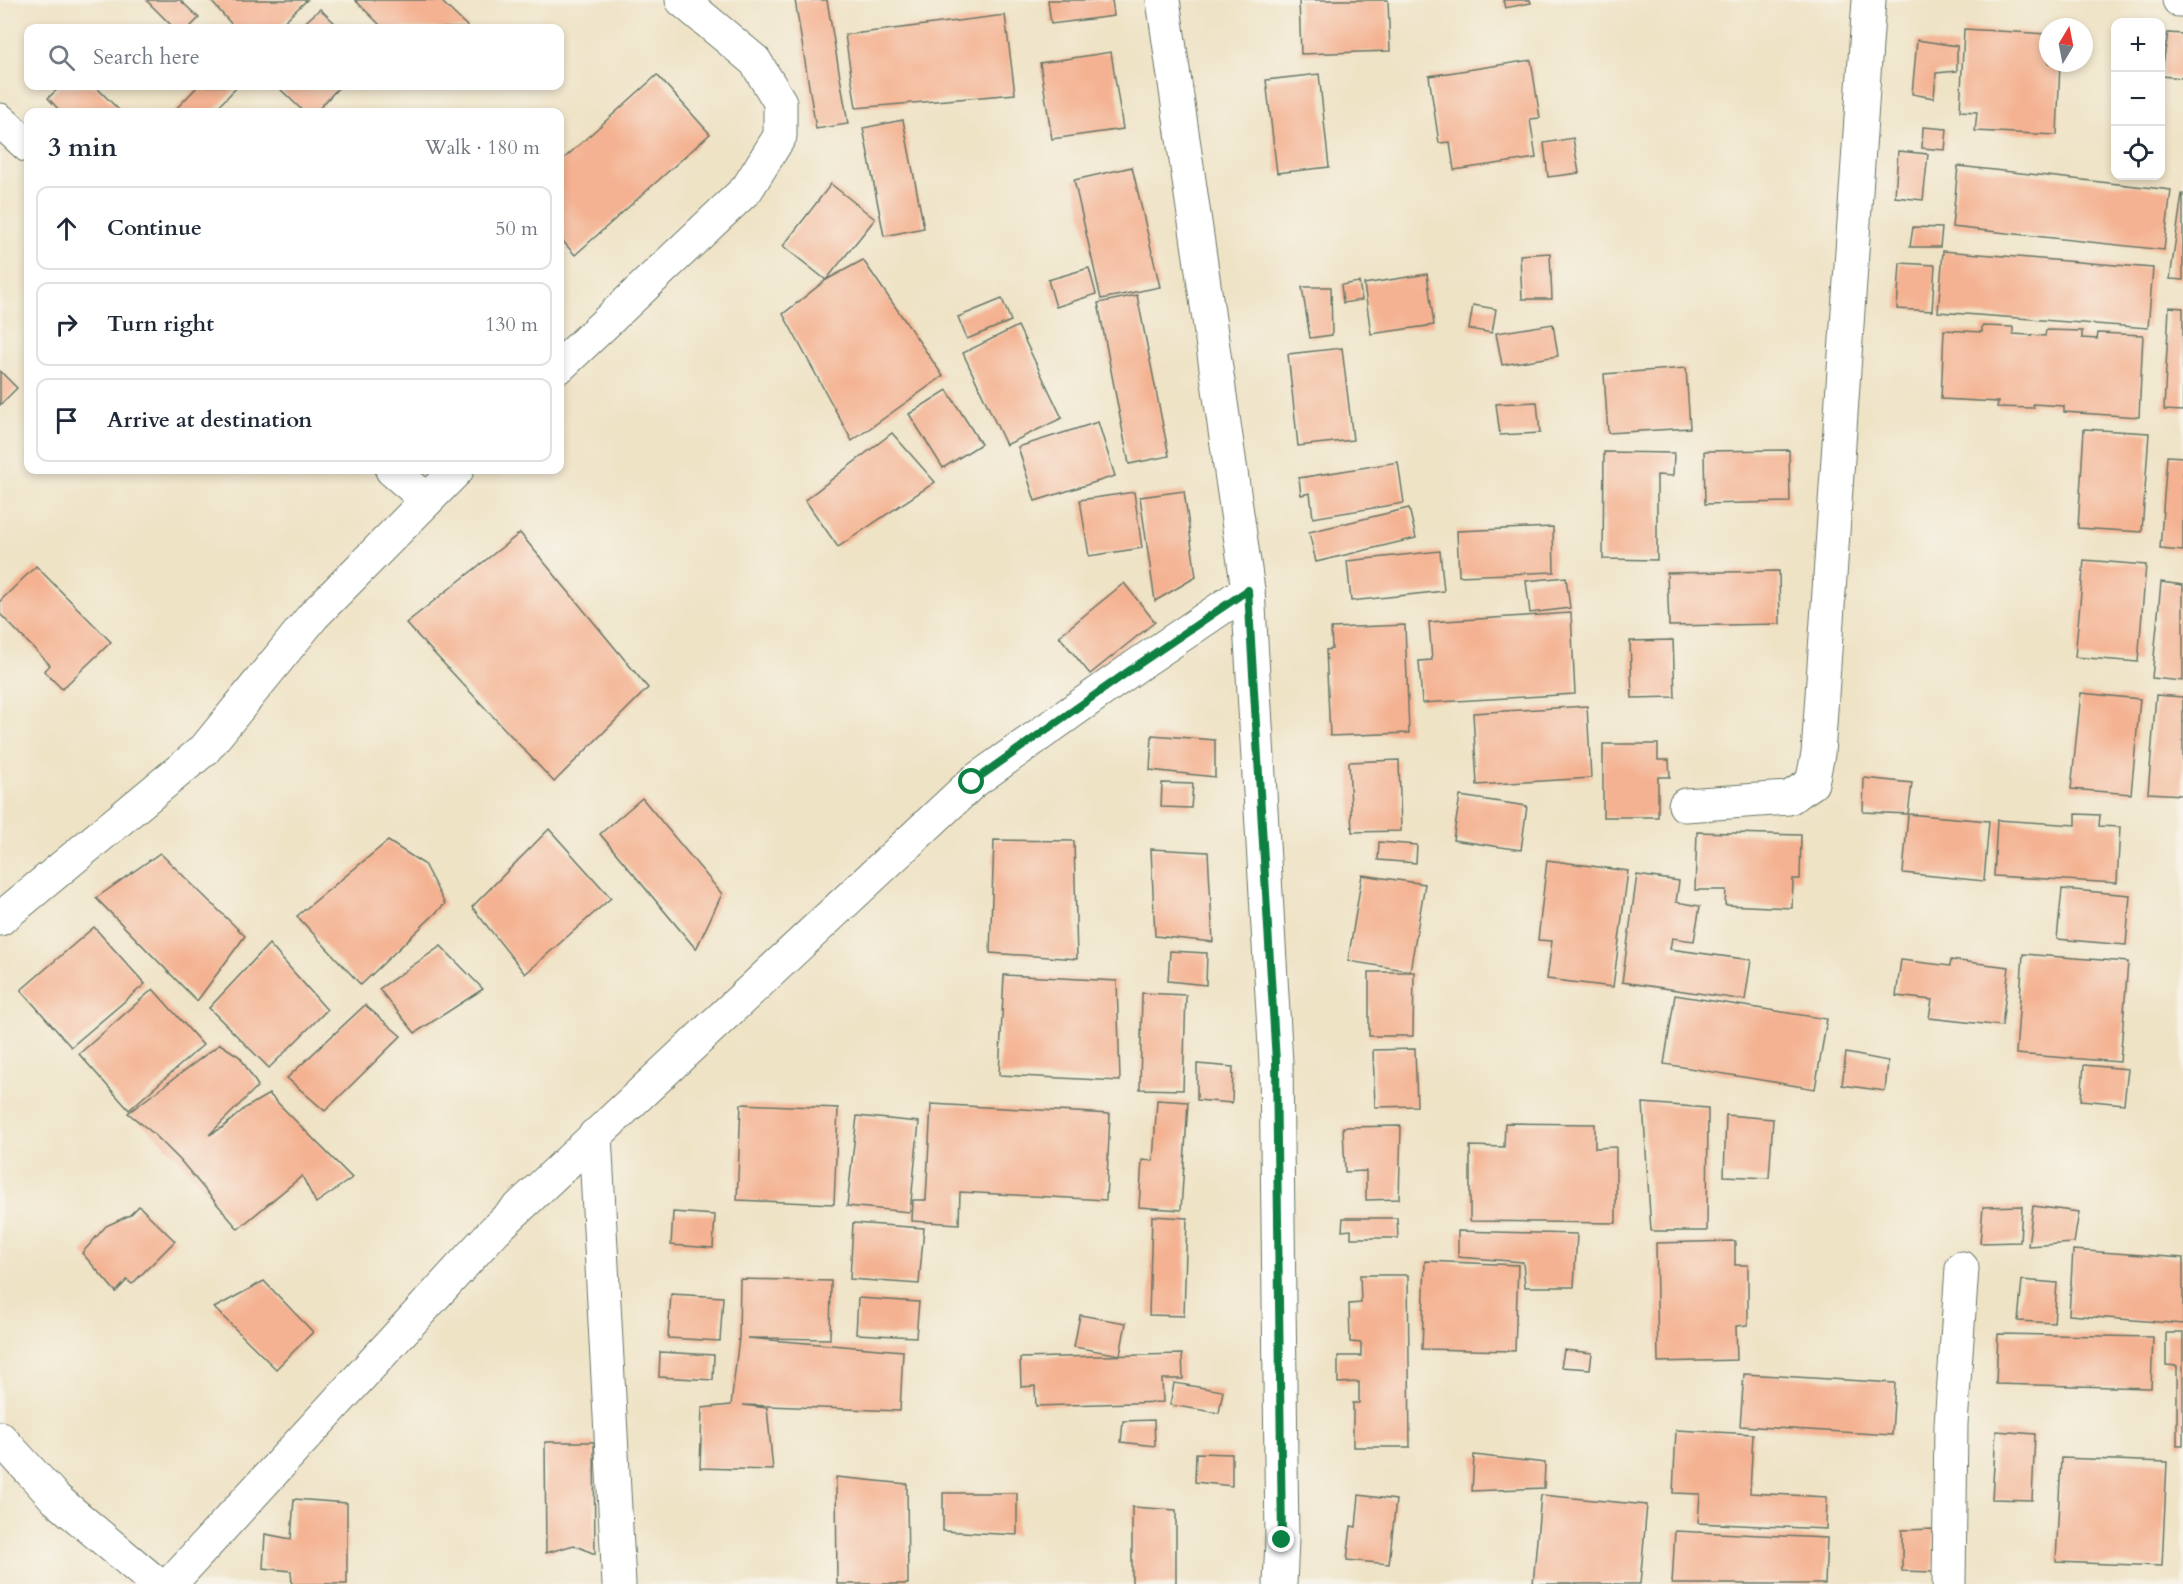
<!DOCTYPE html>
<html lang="en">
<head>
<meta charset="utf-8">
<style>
  :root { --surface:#fff; --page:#f6f6f7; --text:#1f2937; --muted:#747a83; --line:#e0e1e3 }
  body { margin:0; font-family:Cardo,serif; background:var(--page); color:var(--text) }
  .controls { position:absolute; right:18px; top:18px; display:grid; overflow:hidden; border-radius:12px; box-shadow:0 3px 9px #0003 }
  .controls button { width:54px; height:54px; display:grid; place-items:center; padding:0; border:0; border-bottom:2px solid var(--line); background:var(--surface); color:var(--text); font:30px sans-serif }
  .compass { position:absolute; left:2039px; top:18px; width:54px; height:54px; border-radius:50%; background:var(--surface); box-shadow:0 3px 9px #0003; rotate:10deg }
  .stop { position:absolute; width:18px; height:18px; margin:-14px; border:4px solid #0b8043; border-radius:50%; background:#fff }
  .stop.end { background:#0b8043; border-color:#fff; box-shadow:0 2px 6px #0008 }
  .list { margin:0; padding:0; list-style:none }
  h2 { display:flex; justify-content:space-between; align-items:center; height:78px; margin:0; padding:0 24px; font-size:26px }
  h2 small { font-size:20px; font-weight:400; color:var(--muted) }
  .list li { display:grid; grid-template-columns:39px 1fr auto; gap:18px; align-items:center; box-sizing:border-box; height:84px; margin:0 12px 12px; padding:0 12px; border:2px solid var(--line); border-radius:12px }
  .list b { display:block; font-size:22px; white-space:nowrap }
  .list em { font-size:20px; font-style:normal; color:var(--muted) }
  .icon { flex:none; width:33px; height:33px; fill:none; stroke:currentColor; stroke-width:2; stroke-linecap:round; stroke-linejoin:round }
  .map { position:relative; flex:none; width:2183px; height:1584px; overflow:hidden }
  .search { position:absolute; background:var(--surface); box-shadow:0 3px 9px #0003; left:24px; top:24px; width:540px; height:66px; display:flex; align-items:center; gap:15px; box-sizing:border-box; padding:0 21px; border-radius:12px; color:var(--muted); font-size:22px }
  .panel { position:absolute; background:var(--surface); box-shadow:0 3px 9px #0003; left:24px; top:108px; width:540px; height:366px; border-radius:12px }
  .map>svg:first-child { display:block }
  .building { fill:#f4b292 }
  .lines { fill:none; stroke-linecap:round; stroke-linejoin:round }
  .street-casing { stroke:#687767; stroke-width:35 }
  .secondary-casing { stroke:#687767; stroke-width:35 }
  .street { stroke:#fff; stroke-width:33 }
  .secondary { stroke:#fff; stroke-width:33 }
  .route { stroke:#0b8043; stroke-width:8 }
</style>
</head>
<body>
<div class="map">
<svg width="2183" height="1584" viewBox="0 0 2183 1584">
  <rect width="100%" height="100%" fill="#f7f3e8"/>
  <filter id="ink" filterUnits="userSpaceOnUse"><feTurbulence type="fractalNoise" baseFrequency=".0167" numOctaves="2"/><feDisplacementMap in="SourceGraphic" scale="12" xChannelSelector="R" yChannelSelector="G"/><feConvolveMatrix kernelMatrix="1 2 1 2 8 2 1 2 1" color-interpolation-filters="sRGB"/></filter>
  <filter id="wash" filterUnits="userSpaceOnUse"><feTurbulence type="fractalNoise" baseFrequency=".008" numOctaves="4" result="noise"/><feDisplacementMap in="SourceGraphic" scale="24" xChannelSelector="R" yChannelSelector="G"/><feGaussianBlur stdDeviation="1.35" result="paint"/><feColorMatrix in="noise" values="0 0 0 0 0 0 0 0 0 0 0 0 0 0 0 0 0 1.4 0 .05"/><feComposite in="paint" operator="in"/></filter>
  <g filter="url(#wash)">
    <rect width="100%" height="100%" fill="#efe3c6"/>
    <g id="blocks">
      <g class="building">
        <path d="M 149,0 L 180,0 L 199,18 L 189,28 L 174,28 L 147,1 Z"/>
        <path d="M 210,0 L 307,0 L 277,28 L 235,28 Z"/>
        <path d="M 355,0 L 440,0 L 469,28 L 383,28 Z"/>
        <path d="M 795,0 L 827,0 L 848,124 L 816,129 Z"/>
        <path d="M 1048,0 L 1112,0 L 1114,16 L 1051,24 Z"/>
        <path d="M 1299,0 L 1388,0 L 1390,51 L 1301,54 Z"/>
        <path d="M 1503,0 L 1530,0 L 1531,3 L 1505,8 Z"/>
        <path d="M 320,9 L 340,28 L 299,28 Z"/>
        <path d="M 1005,15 L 1015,94 L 856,108 L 845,35 Z"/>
        <path d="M 1964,29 L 2048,34 L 2048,63 L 2060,63 L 2057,135 L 1975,131 L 1977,112 L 1960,111 Z"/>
        <path d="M 2168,33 L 2183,34 L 2183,78 L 2161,76 Z"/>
        <path d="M 1917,40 L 1957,46 L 1957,71 L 1936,73 L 1934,98 L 1912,94 Z"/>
        <path d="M 1111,52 L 1123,129 L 1052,139 L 1040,63 Z"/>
        <path d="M 1531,60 L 1540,118 L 1530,119 L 1536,158 L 1454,170 L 1450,142 L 1439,143 L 1429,76 Z"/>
        <path d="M 1319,74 L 1329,167 L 1277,173 L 1266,80 Z"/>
        <path d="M 657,75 L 710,134 L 575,255 L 560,238 L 560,162 Z"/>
        <path d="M 61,86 L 95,86 L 121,112 L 61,112 L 48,98 Z"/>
        <path d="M 198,86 L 238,86 L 213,112 L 173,112 Z"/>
        <path d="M 277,86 L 340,86 L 316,112 L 304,112 Z"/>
        <path d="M 903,120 L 924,228 L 884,236 L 863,128 Z"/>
        <path d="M 1923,127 L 1947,129 L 1945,150 L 1922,148 Z"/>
        <path d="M 1573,138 L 1579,173 L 1548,177 L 1544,143 Z"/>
        <path d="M 1898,151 L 1928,154 L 1923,200 L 1895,197 Z"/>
        <path d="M 1958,166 L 2171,190 L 2164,250 L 1952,227 Z"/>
        <path d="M 1132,167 L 1160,287 L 1101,299 L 1074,180 Z"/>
        <path d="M 831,184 L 875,219 L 826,280 L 783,246 Z"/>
        <path d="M 2182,194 L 2183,194 L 2183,280 L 2170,279 Z"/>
        <path d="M 1913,227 L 1942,228 L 1940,247 L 1910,247 Z"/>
        <path d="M 1943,251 L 2153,268 L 2148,328 L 1938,312 Z"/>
        <path d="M 1550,253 L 1552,299 L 1522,299 L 1520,255 Z"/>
        <path d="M 863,260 L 943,376 L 852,441 L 783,314 L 826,280 Z"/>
        <path d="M 1900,263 L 1935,265 L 1932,311 L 1897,309 Z"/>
        <path d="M 1089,268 L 1096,294 L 1056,307 L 1048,280 Z"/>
        <path d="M 1427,274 L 1434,325 L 1371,334 L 1364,284 Z"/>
        <path d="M 1359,282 L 1362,300 L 1343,303 L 1341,285 Z"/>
        <path d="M 1302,287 L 1331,287 L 1332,335 L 1310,338 Z"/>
        <path d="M 1137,295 L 1169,456 L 1129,464 L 1098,303 Z"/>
        <path d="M 1002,299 L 1011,321 L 967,339 L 958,317 Z"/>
        <path d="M 1473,305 L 1496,309 L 1492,333 L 1469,329 Z"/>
        <path d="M 2169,307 L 2183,308 L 2183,411 L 2164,410 Z"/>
        <path d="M 1553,324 L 1558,356 L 1502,365 L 1496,333 Z"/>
        <path d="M 1018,326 L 1062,418 L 1006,445 L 963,353 Z"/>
        <path d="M 1982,326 L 2013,327 L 2013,334 L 2045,336 L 2046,330 L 2082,331 L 2082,338 L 2097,339 L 2098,333 L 2143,335 L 2139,417 L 2064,412 L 2064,406 L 2033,404 L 2034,408 L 1997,407 L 1998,402 L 1941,399 L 1944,330 L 1982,332 Z"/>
        <path d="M 1342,348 L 1353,440 L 1298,446 L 1288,354 Z"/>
        <path d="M 1686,368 L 1690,428 L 1608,433 L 1604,374 Z"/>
        <path d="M 0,371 L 17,388 L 0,405 Z"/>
        <path d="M 947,390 L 981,444 L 943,468 L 909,414 Z"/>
        <path d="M 1537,402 L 1540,433 L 1500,435 L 1496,404 Z"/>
        <path d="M 1098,422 L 1115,476 L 1035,501 L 1018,447 Z"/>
        <path d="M 2084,429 L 2149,433 L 2142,532 L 2078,528 Z"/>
        <path d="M 892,433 L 935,482 L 838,547 L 805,500 Z"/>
        <path d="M 1789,450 L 1790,502 L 1705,504 L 1704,451 Z"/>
        <path d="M 1604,452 L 1674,453 L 1673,476 L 1657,475 L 1657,560 L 1603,559 Z"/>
        <path d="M 2167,456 L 2183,457 L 2183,551 L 2160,549 Z"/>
        <path d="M 1398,462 L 1404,503 L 1313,518 L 1310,493 L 1301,495 L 1299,478 Z"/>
        <path d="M 1184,491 L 1196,577 L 1155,601 L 1140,497 Z"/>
        <path d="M 1134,492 L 1142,548 L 1089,556 L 1080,500 Z"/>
        <path d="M 1409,508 L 1416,538 L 1316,562 L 1309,532 Z"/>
        <path d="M 1553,527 L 1554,572 L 1459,576 L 1457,531 Z"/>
        <path d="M 520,533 L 648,688 L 554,782 L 406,623 Z"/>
        <path d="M 1440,551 L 1444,591 L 1351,601 L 1347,561 Z"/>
        <path d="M 2084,560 L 2146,565 L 2138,662 L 2075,657 Z"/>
        <path d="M 36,566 L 111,642 L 62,689 L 44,671 L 50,665 L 0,614 L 0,601 Z"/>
        <path d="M 1779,571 L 1780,624 L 1669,626 L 1667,573 Z"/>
        <path d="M 1566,577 L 1570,608 L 1530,613 L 1526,581 Z"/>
        <path d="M 2161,582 L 2183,585 L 2183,681 L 2152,678 Z"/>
        <path d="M 1124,583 L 1155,622 L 1090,674 L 1059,636 Z"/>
        <path d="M 1571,613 L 1575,694 L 1422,703 L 1419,661 L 1432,660 L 1429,622 Z"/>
        <path d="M 1405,625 L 1409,733 L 1330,736 L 1326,650 L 1332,649 L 1331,628 Z"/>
        <path d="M 1673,640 L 1675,697 L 1632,698 L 1630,641 Z"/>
        <path d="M 2081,693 L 2140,699 L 2131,794 L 2071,789 Z"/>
        <path d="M 2156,695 L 2183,697 L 2183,795 L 2148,793 Z"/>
        <path d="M 1587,706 L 1591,778 L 1477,785 L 1473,713 Z"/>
        <path d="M 1152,735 L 1215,740 L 1215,777 L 1150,770 Z"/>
        <path d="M 1603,744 L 1658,744 L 1658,760 L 1669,760 L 1670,777 L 1658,777 L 1658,817 L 1603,817 Z"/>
        <path d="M 1399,760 L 1401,831 L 1352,832 L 1349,762 Z"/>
        <path d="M 1864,778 L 1912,783 L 1908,814 L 1989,821 L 1984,881 L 1903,873 L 1908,814 L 1863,812 Z"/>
        <path d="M 1162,783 L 1193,784 L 1191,808 L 1161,807 Z"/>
        <path d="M 1460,796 L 1527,806 L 1521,850 L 1453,840 Z"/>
        <path d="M 642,798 L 722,894 L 696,949 L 600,834 Z"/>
        <path d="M 2076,814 L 2100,815 L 2099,826 L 2120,827 L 2117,883 L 1994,876 L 1997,820 L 2076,825 Z"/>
        <path d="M 549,829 L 611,898 L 525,974 L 472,907 Z"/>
        <path d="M 1697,832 L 1801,835 L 1800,879 L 1793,879 L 1792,908 L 1725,905 L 1726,890 L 1695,890 Z"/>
        <path d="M 994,840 L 1074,841 L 1077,959 L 990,953 Z"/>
        <path d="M 388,841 L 424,864 L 445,904 L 361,985 L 297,916 Z"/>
        <path d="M 1379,842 L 1417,845 L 1416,863 L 1378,860 Z"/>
        <path d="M 1151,849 L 1208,852 L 1213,942 L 1155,936 Z"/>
        <path d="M 160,853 L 245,936 L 197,1001 L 96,898 Z"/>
        <path d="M 1547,860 L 1628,871 L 1613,987 L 1547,979 L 1552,941 L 1538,940 Z"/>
        <path d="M 1362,875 L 1425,884 L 1410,971 L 1348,961 Z"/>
        <path d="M 1637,875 L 1679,881 L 1676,902 L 1700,906 L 1694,941 L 1672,938 L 1670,949 L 1751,960 L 1745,1000 L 1622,982 Z"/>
        <path d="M 2062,889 L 2130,895 L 2126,945 L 2057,939 Z"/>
        <path d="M 94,927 L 145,984 L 71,1047 L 21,990 Z"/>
        <path d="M 269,944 L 327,1010 L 269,1068 L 209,1008 Z"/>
        <path d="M 441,946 L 483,989 L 415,1033 L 379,989 Z"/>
        <path d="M 1170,951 L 1207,953 L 1206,985 L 1168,981 Z"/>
        <path d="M 2023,954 L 2128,962 L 2120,1062 L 2016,1054 Z"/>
        <path d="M 1901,960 L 1950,966 L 1951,960 L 2009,967 L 2002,1026 L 1929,1018 L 1932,1000 L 1896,996 Z"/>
        <path d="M 1369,972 L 1414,972 L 1413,1036 L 1369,1036 Z"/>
        <path d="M 1004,975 L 1117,981 L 1120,1081 L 999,1075 Z"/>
        <path d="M 153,989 L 203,1045 L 129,1110 L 79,1054 Z"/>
        <path d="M 1142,993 L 1186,995 L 1183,1090 L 1140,1089 Z"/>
        <path d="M 1675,995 L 1827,1019 L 1815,1089 L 1664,1064 Z"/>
        <path d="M 365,1005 L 401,1036 L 325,1111 L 287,1078 Z"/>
        <path d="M 220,1044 L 240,1057 L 258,1086 L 209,1135 L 222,1128 L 245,1108 L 269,1094 L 352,1178 L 316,1203 L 302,1176 L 238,1229 L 180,1160 L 154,1134 L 128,1113 Z"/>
        <path d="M 1415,1049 L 1417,1106 L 1375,1107 L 1373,1050 Z"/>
        <path d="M 1846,1053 L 1888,1061 L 1885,1091 L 1842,1085 Z"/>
        <path d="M 1197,1064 L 1233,1067 L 1232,1103 L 1197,1100 Z"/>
        <path d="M 2084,1065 L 2128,1069 L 2124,1104 L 2081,1100 Z"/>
        <path d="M 1157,1100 L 1188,1102 L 1181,1210 L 1139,1207 L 1142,1160 L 1153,1161 Z"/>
        <path d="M 1643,1103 L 1708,1108 L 1707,1231 L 1651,1231 Z"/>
        <path d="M 741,1104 L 838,1108 L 834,1204 L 737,1200 Z"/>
        <path d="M 931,1104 L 1110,1114 L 1106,1200 L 960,1192 L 959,1224 L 912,1221 L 913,1200 L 926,1200 Z"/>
        <path d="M 1726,1115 L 1773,1119 L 1769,1178 L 1724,1176 Z"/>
        <path d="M 857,1116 L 919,1122 L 910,1212 L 847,1206 Z"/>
        <path d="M 1505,1123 L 1595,1124 L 1595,1148 L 1616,1147 L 1616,1223 L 1470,1221 L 1470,1146 L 1504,1147 Z"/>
        <path d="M 1401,1126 L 1399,1199 L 1366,1200 L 1366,1171 L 1345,1172 L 1343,1127 Z"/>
        <path d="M 139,1206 L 175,1241 L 132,1284 L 127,1280 L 116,1292 L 82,1253 L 106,1226 L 130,1215 Z"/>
        <path d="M 2022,1206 L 2020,1242 L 1980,1243 L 1983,1207 Z"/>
        <path d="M 2033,1206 L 2079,1212 L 2074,1243 L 2028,1246 Z"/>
        <path d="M 673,1212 L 715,1215 L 713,1248 L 671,1245 Z"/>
        <path d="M 1152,1216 L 1187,1218 L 1184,1316 L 1149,1315 Z"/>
        <path d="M 1343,1218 L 1397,1218 L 1398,1238 L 1351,1238 L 1351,1230 L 1342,1231 Z"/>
        <path d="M 853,1223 L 924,1228 L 919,1284 L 850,1279 Z"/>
        <path d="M 1458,1231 L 1577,1234 L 1574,1287 L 1525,1287 L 1523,1262 L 1458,1257 Z"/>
        <path d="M 1735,1241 L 1735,1265 L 1748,1265 L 1748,1325 L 1736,1326 L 1737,1360 L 1658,1362 L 1656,1243 Z"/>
        <path d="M 2073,1250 L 2183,1258 L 2183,1324 L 2069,1315 Z"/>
        <path d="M 1425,1261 L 1518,1265 L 1515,1351 L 1422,1349 Z"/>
        <path d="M 1360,1275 L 1408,1275 L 1410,1447 L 1353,1447 L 1353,1403 L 1359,1403 L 1359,1382 L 1338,1383 L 1338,1356 L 1361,1356 L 1361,1343 L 1350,1342 L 1349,1304 L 1361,1303 Z"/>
        <path d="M 740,1279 L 831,1281 L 830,1339 L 747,1338 L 903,1351 L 900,1411 L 743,1405 L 767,1408 L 773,1470 L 700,1468 L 702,1408 L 731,1405 L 739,1337 Z"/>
        <path d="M 2022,1280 L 2057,1283 L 2054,1323 L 2018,1321 Z"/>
        <path d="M 264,1281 L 313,1332 L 276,1369 L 214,1308 Z"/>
        <path d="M 671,1294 L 723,1297 L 720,1341 L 668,1338 Z"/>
        <path d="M 858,1298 L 919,1302 L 916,1337 L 856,1334 Z"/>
        <path d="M 1080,1315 L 1126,1323 L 1120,1355 L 1074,1347 Z"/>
        <path d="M 2166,1333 L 2183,1333 L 2183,1445 L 2177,1445 L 2177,1366 L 2166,1365 Z"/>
        <path d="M 1998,1334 L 2153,1337 L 2151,1388 L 1996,1384 Z"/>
        <path d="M 1564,1350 L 1592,1353 L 1590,1369 L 1561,1367 Z"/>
        <path d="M 660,1352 L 714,1355 L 713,1380 L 659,1377 Z"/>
        <path d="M 1182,1354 L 1183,1379 L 1162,1379 L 1163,1402 L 1036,1406 L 1035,1386 L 1021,1387 L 1020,1358 Z"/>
        <path d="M 1744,1374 L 1895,1383 L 1892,1435 L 1740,1426 Z"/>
        <path d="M 1174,1383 L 1223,1391 L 1219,1413 L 1170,1405 Z"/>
        <path d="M 1154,1420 L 1155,1446 L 1121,1442 L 1123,1421 Z"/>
        <path d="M 1676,1430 L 1753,1434 L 1750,1493 L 1827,1497 L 1826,1529 L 1698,1523 L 1700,1494 L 1673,1493 Z"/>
        <path d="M 1996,1431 L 2035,1434 L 2032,1500 L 1992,1499 Z"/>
        <path d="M 545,1442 L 594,1442 L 595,1554 L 574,1545 L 546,1553 Z"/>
        <path d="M 1196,1453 L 1232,1454 L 1232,1486 L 1195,1482 Z"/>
        <path d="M 1474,1455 L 1545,1463 L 1544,1488 L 1472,1491 Z"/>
        <path d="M 2061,1458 L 2167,1462 L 2162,1566 L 2056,1562 Z"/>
        <path d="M 836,1477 L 907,1484 L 908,1584 L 837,1584 Z"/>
        <path d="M 943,1493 L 1017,1493 L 1017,1535 L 943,1531 Z"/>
        <path d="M 1359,1495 L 1396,1500 L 1389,1564 L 1347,1560 L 1351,1526 L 1356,1527 Z"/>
        <path d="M 1541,1495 L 1647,1505 L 1640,1584 L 1533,1584 Z"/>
        <path d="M 294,1499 L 347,1503 L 347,1584 L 292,1584 L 291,1571 L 263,1568 L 265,1534 L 291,1539 Z"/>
        <path d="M 1132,1507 L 1176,1510 L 1176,1584 L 1132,1584 Z"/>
        <path d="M 1935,1529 L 1933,1572 L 1902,1571 L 1902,1530 Z"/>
        <path d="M 1675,1531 L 1827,1538 L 1825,1584 L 1672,1584 Z"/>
      </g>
    </g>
  </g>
  <g filter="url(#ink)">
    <use href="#blocks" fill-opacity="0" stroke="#687767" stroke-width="1.5"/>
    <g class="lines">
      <defs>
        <g id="street">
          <path d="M 2179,0 L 2183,0"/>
          <path d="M 0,120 L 28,146"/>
          <path d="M 560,366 L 747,189 L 780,136 L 780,102 L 755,61 L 682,0"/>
          <path d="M 392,470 L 427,500"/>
          <path d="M 1685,805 L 1789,798 L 1812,783 L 1818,754 L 1869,0"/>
          <path d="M 0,919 L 205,749 L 313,616 L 457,470"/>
          <path d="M 595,1135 L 619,1584"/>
          <path d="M 0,1438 L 56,1499 L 157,1584"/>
          <path d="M 170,1584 L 495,1230 L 973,782 L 1136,666 L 1248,590"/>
          <path d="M 1949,1584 L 1951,1424 L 1962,1268"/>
        </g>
        <path id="secondary" d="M 1163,0 L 1248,590 L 1276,1063 L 1282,1540 L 1280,1584"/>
      </defs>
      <use href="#street" class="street-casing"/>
      <use href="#secondary" class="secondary-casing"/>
      <use href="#street" class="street"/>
      <use href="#secondary" class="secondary"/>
    </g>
  </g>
  <g class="lines" filter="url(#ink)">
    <path class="route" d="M 972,782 L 1136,666 L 1248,590 L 1276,1062 L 1282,1540"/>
  </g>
</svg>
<div class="controls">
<button>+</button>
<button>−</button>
<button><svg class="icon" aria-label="locate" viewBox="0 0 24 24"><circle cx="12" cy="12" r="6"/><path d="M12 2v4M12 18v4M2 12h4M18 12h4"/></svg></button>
</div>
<svg class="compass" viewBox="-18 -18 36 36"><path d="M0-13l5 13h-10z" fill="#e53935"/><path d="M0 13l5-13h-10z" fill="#747a83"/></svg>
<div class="stop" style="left:972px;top:782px"></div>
<div class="stop end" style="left:1282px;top:1540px"></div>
<div class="search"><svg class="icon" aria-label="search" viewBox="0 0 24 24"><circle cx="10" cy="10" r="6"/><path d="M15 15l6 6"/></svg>Search here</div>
<section class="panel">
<h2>3 min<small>Walk · 180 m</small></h2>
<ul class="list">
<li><svg class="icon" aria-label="ahead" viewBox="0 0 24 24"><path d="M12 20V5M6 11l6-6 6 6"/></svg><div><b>Continue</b></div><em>50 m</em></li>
<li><svg class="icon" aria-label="right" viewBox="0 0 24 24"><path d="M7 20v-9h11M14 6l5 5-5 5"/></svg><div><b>Turn right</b></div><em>130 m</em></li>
<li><svg class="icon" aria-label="arrive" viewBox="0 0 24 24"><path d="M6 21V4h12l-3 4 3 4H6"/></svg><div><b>Arrive at destination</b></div></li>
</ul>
</section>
</div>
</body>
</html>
